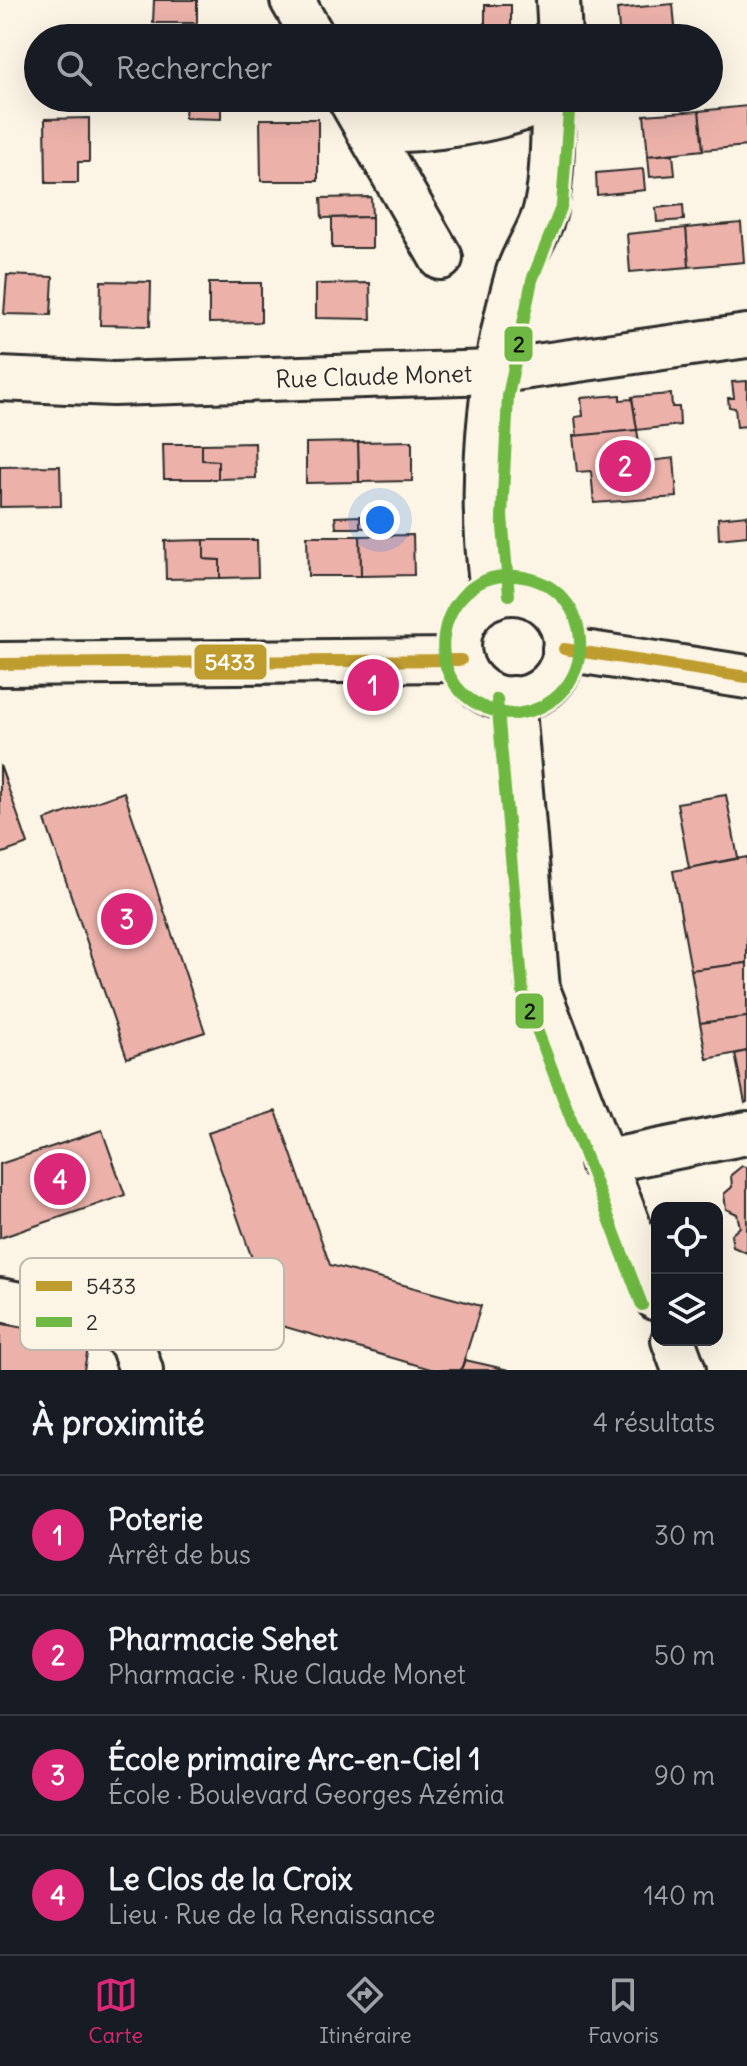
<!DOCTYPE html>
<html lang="fr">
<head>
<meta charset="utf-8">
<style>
  :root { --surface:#171b24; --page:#20242c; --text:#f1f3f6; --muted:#9ea1a6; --line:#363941; --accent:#db2777 }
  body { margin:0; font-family:Delius,sans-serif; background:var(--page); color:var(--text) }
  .controls { position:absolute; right:24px; bottom:24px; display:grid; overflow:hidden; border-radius:16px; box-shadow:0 8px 32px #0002 }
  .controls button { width:72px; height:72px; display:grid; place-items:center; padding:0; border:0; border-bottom:2px solid var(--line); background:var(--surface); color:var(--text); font:40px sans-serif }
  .you { position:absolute; left:380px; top:520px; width:28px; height:28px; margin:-20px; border:6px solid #fff; border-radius:50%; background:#1a73e8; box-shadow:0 0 0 12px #1a73e833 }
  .badge { display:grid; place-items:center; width:52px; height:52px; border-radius:50%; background:var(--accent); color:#fff; font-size:26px; font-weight:700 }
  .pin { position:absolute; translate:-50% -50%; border:4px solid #fff; box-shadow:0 2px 8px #0006 }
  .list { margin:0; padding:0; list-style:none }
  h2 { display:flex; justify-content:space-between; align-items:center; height:104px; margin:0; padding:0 32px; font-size:34px }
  h2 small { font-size:26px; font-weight:400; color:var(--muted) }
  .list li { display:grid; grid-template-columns:52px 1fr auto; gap:24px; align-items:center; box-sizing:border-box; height:120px; padding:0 32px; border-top:2px solid var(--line) }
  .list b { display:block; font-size:30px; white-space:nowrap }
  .list p { margin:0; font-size:26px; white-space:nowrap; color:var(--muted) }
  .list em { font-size:26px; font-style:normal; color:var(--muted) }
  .icon { flex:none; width:44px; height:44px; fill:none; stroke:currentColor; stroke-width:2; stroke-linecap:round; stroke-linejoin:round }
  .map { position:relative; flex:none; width:747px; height:1370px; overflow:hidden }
  .search { position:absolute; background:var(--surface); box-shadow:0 8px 32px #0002; left:24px; right:24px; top:24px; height:88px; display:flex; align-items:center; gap:20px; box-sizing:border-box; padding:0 28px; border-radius:44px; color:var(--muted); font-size:30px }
  .sheet { height:584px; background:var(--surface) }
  nav { display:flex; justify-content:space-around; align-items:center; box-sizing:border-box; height:112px; border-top:2px solid var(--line); background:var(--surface); font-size:22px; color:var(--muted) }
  nav a { display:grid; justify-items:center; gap:4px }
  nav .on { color:var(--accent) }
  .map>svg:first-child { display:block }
  .building { fill:#ecb2aa; stroke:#2b2b2b; stroke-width:2 }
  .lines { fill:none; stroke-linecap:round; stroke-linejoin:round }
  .minor-casing { stroke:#2b2b2b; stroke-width:48 }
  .minor { stroke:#fcf5e5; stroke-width:42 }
  .bus-1-casing { stroke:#fcf5e5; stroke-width:18 }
  .bus-2-casing { stroke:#fcf5e5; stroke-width:18 }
  .bus-1 { stroke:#bf9c2e; stroke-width:12 }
  .bus-2 { stroke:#6eb843; stroke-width:12 }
  .labels { text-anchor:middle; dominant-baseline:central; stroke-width:6; stroke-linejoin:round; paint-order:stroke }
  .street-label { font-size:24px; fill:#2b2b2b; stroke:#fcf5e5 }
  .key { fill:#fcf5e5; stroke:#bdb8ad; stroke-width:2 }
  .key-label { font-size:22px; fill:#2b2b2b }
  .line-badge { stroke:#fcf5e5; stroke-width:3 }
  .badge-label { font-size:22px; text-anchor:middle; font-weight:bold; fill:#fff }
  .pale-badge-label { font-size:22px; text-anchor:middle; font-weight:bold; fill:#111 }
</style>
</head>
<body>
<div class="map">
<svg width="747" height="1370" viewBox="0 0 747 1370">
  <rect width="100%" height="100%" fill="#fcf5e5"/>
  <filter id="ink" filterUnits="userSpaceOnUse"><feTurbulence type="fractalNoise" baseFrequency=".0125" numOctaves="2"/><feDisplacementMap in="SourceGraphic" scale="16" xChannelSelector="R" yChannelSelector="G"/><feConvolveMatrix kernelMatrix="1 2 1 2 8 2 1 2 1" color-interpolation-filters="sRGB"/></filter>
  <g filter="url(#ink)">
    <g class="building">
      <path d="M 154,0 L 197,0 L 197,23 L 153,23 Z"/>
      <path d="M 673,4 L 676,38 L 620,38 L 617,9 Z"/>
      <path d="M 485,5 L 511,5 L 511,26 L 485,27 Z"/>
      <path d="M 477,26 L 511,26 L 511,38 L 478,38 Z"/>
      <path d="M 423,28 L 423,38 L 385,38 L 385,29 Z"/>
      <path d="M 186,98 L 221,98 L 221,119 L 185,118 Z"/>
      <path d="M 747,106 L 747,146 L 703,150 L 699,111 Z"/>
      <path d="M 699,111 L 703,150 L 648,156 L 644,115 Z"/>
      <path d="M 89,118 L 89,162 L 78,162 L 78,183 L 46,183 L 45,119 Z"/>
      <path d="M 260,119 L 318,119 L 318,181 L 261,181 Z"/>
      <path d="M 673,154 L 675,175 L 650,177 L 648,156 Z"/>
      <path d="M 643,169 L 645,190 L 597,195 L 596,173 Z"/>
      <path d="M 371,197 L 372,217 L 322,218 L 321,198 Z"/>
      <path d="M 683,205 L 684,220 L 657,222 L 656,208 Z"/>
      <path d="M 372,217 L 372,248 L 332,248 L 332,218 Z"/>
      <path d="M 741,223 L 744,262 L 689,267 L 686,228 Z"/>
      <path d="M 686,228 L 689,267 L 630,272 L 627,234 Z"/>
      <path d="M 7,275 L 53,277 L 51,315 L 4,314 Z"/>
      <path d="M 101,281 L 151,282 L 150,326 L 100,325 Z"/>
      <path d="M 209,283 L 261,283 L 261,322 L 209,323 Z"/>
      <path d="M 370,283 L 371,319 L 316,318 L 316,284 Z"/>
      <path d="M 747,381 L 747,426 L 737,427 L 735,408 L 729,407 L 728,398 L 734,398 L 732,382 Z"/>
      <path d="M 671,394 L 672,407 L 679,407 L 680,425 L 637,430 L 632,397 Z"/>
      <path d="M 620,395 L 620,400 L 632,399 L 637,430 L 577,436 L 575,417 L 583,416 L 581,398 Z"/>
      <path d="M 637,430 L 642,462 L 674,458 L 677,497 L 594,503 L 591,471 L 577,472 L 573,436 Z"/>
      <path d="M 412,441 L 412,481 L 359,482 L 358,442 Z"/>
      <path d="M 358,442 L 359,482 L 306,483 L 306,443 Z"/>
      <path d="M 255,443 L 256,478 L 218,479 L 218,461 L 202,460 L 202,444 Z"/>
      <path d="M 163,444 L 202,444 L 202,460 L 218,461 L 218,479 L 164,479 Z"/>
      <path d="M 60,466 L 61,506 L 0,507 L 0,467 Z"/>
      <path d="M 747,515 L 747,536 L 719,539 L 718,518 Z"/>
      <path d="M 360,516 L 360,528 L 336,528 L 335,517 Z"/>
      <path d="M 360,516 L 384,516 L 384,527 L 360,528 Z"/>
      <path d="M 413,535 L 414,575 L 361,576 L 360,536 Z"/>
      <path d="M 307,536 L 360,536 L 361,576 L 308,576 Z"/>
      <path d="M 204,540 L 204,559 L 220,560 L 220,578 L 166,579 L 165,541 Z"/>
      <path d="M 204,540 L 257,540 L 258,577 L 220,578 L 220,560 L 204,559 Z"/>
      <path d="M 0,765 L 28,844 L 0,854 Z"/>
      <path d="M 124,792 L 205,1032 L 127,1058 L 45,820 Z"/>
      <path d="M 726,795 L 738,858 L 689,868 L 677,803 Z"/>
      <path d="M 747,857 L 747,963 L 691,970 L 673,871 Z"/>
      <path d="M 747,963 L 747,1017 L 700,1023 L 691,970 Z"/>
      <path d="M 747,1017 L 747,1051 L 707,1059 L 700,1023 Z"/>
      <path d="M 747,1051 L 747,1102 L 745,1103 L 735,1054 Z"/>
      <path d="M 276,1111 L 330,1265 L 481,1306 L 461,1370 L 434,1370 L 275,1324 L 208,1133 Z"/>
      <path d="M 102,1130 L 125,1195 L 0,1238 L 0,1164 Z"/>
      <path d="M 742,1166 L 747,1167 L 747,1253 L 733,1247 L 731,1235 L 740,1227 L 737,1214 L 726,1209 L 724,1194 L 732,1187 L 731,1175 Z"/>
      <path d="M 0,1320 L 90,1338 L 84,1370 L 0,1370 Z"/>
      <path d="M 465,1360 L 509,1370 L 461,1370 Z"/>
    </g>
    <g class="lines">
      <defs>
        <g id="minor">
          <path d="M 292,0 L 314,38"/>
          <path d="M 558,0 L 560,38"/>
          <path d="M 349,98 L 441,258"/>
          <path d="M 367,129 C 416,134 506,121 549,98"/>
          <path id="s1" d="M 0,379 L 113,384 L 494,372 L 747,336"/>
          <circle cx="512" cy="646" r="53"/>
          <path d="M 493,597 C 477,490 488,378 517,275 C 523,254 538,235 544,214 C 553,184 552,131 554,98"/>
          <path d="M 564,649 L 747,677"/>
          <path d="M 0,664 L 461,660"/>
          <path d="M 513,698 L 538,989 L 657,1299"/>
          <path d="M 602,1162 L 747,1133"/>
          <path d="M 0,1300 L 108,1321 L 131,1342 L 141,1370"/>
          <path d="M 673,1340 L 684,1370"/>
        </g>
      </defs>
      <use href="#minor" class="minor-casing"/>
      <use href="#minor" class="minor"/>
      <defs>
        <g id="bus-1">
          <path d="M 564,649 L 747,677"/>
          <path d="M 0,664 L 461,660"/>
        </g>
        <g id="bus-2">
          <path d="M 509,595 L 502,516 L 508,396 L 532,280 L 562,205 L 570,99"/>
          <path d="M 497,699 L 523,993 L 642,1305"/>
          <path d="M 511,714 C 407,702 434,568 516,576 C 601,584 602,703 516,714"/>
        </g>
      </defs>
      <use href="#bus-1" class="bus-1-casing"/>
      <use href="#bus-2" class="bus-2-casing"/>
      <use href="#bus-1" class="bus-1"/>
      <use href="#bus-2" class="bus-2"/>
    </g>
  </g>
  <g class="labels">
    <g class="street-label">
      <text stroke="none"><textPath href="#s1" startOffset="374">Rue Claude Monet</textPath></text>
    </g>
  </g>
  <rect x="20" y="1258" width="264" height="92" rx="12" class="key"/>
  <rect x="36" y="1281" width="36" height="10" fill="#bf9c2e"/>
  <rect x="36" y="1317" width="36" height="10" fill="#6eb843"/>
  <g class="key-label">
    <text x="86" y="1294">5433</text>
    <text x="86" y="1330">2</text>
  </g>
  <g class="line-badge">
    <rect x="503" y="325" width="31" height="38" rx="8" fill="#6eb843"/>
    <rect x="193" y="643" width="75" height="38" rx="8" fill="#bf9c2e"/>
    <rect x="514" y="992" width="31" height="38" rx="8" fill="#6eb843"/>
  </g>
  <g class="badge-label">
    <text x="230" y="670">5433</text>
  </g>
  <g class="pale-badge-label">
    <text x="519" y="352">2</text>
    <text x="530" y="1019">2</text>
  </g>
</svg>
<div class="controls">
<button><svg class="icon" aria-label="locate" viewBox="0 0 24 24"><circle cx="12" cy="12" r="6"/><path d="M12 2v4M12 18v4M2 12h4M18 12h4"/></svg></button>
<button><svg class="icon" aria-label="layers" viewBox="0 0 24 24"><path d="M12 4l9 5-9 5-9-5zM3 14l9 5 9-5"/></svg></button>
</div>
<div class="you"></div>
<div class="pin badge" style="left:373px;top:685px">1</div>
<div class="pin badge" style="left:625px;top:466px">2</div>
<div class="pin badge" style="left:127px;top:919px">3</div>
<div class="pin badge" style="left:60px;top:1179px">4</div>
<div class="search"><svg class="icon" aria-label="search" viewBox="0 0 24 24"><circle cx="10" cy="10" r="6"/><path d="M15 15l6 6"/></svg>Rechercher</div>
</div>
<section class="sheet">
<h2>À proximité<small>4 résultats</small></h2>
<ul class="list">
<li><span class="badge">1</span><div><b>Poterie</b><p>Arrêt de bus</p></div><em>30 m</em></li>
<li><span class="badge">2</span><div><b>Pharmacie Sehet</b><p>Pharmacie · Rue Claude Monet</p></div><em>50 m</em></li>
<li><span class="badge">3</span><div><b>École primaire Arc-en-Ciel 1</b><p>École · Boulevard Georges Azémia</p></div><em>90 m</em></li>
<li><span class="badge">4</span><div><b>Le Clos de la Croix</b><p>Lieu · Rue de la Renaissance</p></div><em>140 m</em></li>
</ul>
</section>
<nav>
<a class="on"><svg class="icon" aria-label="map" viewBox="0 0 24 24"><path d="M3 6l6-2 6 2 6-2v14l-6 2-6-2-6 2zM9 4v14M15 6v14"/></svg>Carte</a>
<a><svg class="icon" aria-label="directions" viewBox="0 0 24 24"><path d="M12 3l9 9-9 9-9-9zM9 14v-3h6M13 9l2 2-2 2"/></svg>Itinéraire</a>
<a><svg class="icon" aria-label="saved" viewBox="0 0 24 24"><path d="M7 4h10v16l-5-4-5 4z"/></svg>Favoris</a>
</nav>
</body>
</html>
